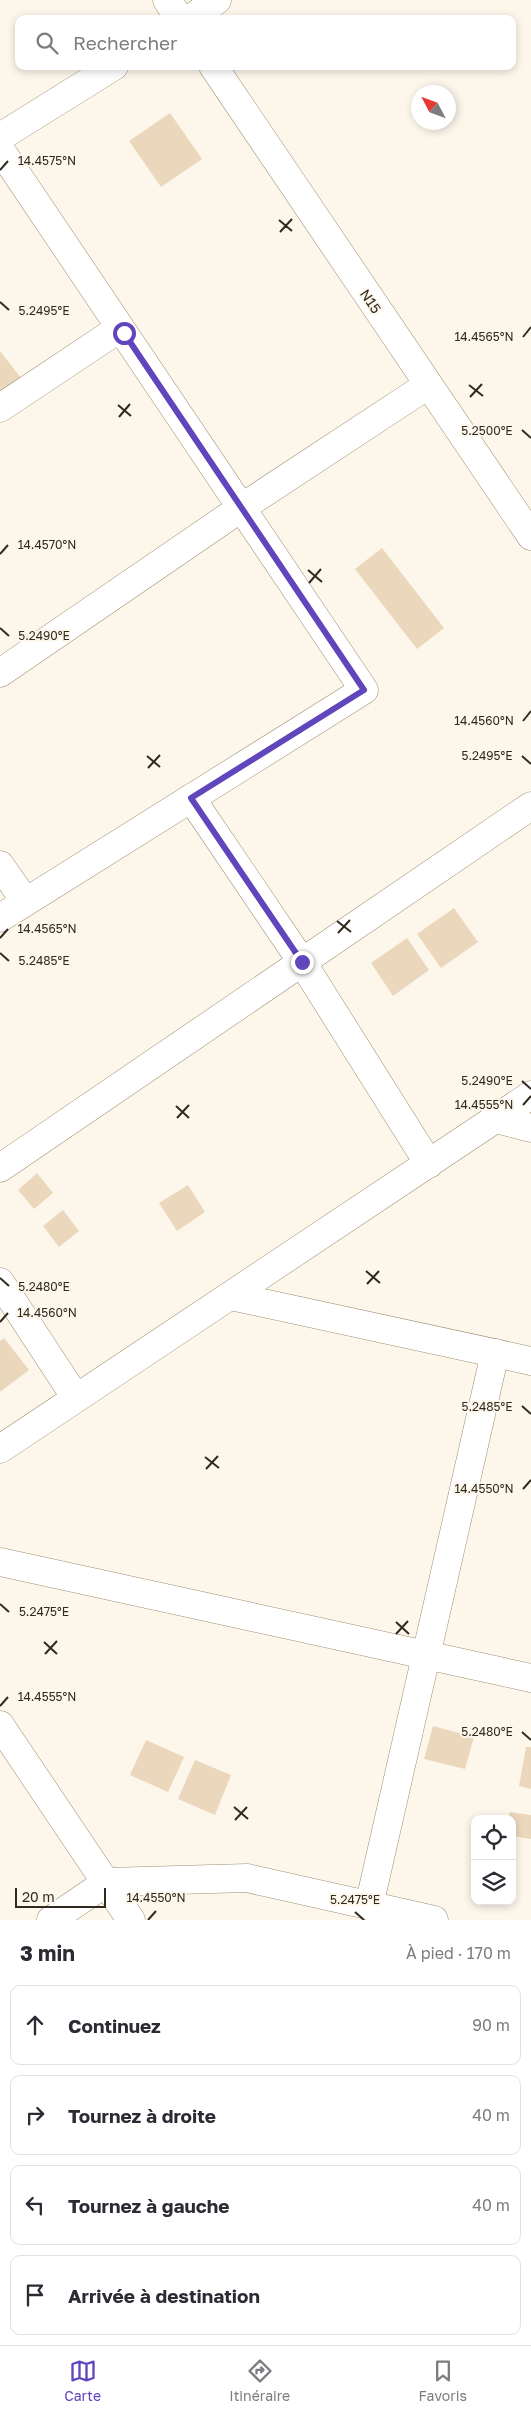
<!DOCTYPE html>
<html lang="fr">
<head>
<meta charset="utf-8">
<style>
  :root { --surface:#fff; --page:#f2f2f3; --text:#2b2b33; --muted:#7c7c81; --line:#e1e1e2; --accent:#6045bd }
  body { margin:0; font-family:"Golos Text",sans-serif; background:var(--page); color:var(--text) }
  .controls { position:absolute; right:15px; bottom:15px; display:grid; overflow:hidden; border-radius:10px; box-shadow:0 2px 8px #0003 }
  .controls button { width:45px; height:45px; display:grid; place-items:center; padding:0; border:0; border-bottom:1px solid var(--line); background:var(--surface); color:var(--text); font:25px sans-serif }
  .compass { position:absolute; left:411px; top:85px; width:45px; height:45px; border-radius:50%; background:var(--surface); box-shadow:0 2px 8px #0003; rotate:311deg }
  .scale { position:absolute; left:15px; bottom:12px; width:91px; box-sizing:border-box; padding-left:5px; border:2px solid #30291f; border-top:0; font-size:14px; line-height:18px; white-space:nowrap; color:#30291f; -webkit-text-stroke:4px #fdf6eb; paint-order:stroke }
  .stop { position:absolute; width:15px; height:15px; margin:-11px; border:4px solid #6045bd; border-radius:50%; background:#fff }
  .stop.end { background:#6045bd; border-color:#fff; box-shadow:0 1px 5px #0008 }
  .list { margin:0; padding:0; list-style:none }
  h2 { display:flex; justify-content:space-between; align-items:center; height:65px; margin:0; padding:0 20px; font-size:21px }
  h2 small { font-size:16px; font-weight:400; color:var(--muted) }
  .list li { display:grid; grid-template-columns:32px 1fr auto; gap:15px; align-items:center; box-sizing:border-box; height:80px; margin:0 10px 10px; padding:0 10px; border:1px solid var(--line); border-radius:10px }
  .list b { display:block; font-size:19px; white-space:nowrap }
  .list em { font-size:16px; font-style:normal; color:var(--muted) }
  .icon { flex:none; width:28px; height:28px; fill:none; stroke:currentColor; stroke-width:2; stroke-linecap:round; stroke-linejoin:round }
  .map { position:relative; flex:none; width:531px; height:1920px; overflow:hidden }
  .search { position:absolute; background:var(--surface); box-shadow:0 2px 8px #0003; left:15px; right:15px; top:15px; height:55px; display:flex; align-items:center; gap:12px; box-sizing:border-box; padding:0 18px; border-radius:10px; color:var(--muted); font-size:19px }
  .sheet { height:425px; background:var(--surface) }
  nav { display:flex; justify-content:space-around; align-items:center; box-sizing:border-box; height:70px; border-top:1px solid var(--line); background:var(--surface); font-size:14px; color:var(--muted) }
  nav a { display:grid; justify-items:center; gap:2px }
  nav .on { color:var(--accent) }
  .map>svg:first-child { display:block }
  .building { fill:#ebd8bc }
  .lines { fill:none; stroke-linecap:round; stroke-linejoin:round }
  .street-casing { stroke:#a08f75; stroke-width:29 }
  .primary-casing { stroke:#a08f75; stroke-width:29 }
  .street { stroke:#fff; stroke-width:28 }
  .primary { stroke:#fff; stroke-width:28 }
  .route { stroke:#6045bd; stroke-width:6 }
  .ticks { fill:none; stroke:#30291f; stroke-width:2 }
  .labels { text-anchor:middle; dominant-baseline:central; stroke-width:4; stroke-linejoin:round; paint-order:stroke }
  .street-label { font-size:14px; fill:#30291f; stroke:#fdf6eb }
  .ticks-label { font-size:12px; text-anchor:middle; fill:#30291f; stroke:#fdf6eb; stroke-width:4; stroke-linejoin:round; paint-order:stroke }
</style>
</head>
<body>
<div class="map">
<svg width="531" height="1920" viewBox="0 0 531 1920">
  <rect width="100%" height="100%" fill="#fdf6eb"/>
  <g class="building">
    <path d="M 170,113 L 202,159 L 161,187 L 129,141 Z"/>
    <path d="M 0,351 L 21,378 L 0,394 Z"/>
    <path d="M 382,548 L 444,628 L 417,649 L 355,569 Z"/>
    <path d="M 454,908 L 478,942 L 441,968 L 417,934 Z"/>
    <path d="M 407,938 L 429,970 L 393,996 L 371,963 Z"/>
    <path d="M 37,1173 L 53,1193 L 34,1209 L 18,1190 Z"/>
    <path d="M 188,1185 L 205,1212 L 177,1231 L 159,1203 Z"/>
    <path d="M 63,1210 L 79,1231 L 59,1247 L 43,1226 Z"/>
    <path d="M 4,1338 L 29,1370 L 0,1392 L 0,1341 Z"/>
    <path d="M 433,1726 L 474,1737 L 465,1769 L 424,1759 Z"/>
    <path d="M 146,1740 L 184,1757 L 168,1792 L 130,1775 Z"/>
    <path d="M 526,1747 L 531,1747 L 531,1789 L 519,1786 Z"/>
    <path d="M 195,1760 L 231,1775 L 215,1815 L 178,1799 Z"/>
    <path d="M 510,1812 L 531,1815 L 531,1839 L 512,1836 L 512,1819 L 508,1819 Z"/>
  </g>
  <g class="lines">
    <defs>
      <g id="street">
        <path d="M 190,19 L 217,0"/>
        <path d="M 0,137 L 114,66"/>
        <path d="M 0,149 L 364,690 L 0,918"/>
        <path d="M 0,408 L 120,328"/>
        <path d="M 0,673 L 241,508 L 428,385"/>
        <path d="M 191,798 L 302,962 L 429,1164"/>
        <path d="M 0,865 L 25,901"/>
        <path d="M 496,1119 L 531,1128"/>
        <path d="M 0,1168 L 531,806"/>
        <path d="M 0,1282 L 76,1398"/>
        <path d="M 231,1296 L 531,1361"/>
        <path d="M 0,1449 L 531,1095"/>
        <path d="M 0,1562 L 531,1678"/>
        <path d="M 0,1725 L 131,1920"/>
        <path d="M 369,1906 L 495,1353"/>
        <path d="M 51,1920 L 107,1882 L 247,1878 L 434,1920"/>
      </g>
      <g id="primary">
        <path d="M 167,0 L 180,19"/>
        <path d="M 213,66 L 531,536"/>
      </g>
    </defs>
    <use href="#street" class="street-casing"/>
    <use href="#primary" class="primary-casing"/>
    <use href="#street" class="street"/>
    <use href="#primary" class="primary"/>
  </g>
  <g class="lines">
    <path class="route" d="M 124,333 L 364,690 L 191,798 L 302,962"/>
  </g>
  <path class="ticks" d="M 0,170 L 8,161M 279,220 L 292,231M 280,232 L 292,219M 0,302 L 9,310M 523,337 L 531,327M 469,385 L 483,396M 470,397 L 482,384M 118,405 L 131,416M 119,417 L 130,404M 522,430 L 531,438M 0,554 L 8,545M 308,570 L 322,582M 309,583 L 321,569M 0,628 L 9,636M 523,721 L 531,711M 147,756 L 160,767M 522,756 L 531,764M 148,768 L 160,755M 337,921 L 351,932M 338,933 L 350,920M 0,938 L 8,929M 0,953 L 9,961M 522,1081 L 531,1089M 523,1105 L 531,1096M 176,1106 L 189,1118M 177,1118 L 189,1105M 366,1271 L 380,1283M 0,1278 L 9,1286M 367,1284 L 379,1271M 0,1322 L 8,1313M 522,1406 L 531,1414M 205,1457 L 219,1468M 206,1469 L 218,1456M 523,1489 L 531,1480M 0,1604 L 9,1612M 396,1622 L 409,1634M 396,1634 L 408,1621M 44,1642 L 57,1654M 45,1654 L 57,1641M 0,1706 L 8,1697M 522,1732 L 531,1740M 234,1807 L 248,1819M 235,1820 L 247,1807M 355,1912 L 364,1920M 148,1920 L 156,1911"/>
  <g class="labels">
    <g class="street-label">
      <text transform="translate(371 301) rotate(56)">N15</text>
    </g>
  </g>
  <g class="ticks-label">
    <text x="47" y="165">14.4575°N</text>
    <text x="44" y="315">5.2495°E</text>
    <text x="484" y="341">14.4565°N</text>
    <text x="487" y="435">5.2500°E</text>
    <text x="47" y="549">14.4570°N</text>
    <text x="44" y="640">5.2490°E</text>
    <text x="484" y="725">14.4560°N</text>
    <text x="487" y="760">5.2495°E</text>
    <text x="47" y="933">14.4565°N</text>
    <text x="44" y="965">5.2485°E</text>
    <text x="487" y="1085">5.2490°E</text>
    <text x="484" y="1109">14.4555°N</text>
    <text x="44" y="1291">5.2480°E</text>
    <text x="47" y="1317">14.4560°N</text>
    <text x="487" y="1411">5.2485°E</text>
    <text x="484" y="1493">14.4550°N</text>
    <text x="44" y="1616">5.2475°E</text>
    <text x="47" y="1701">14.4555°N</text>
    <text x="487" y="1736">5.2480°E</text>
    <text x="156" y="1902">14.4550°N</text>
    <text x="355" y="1904">5.2475°E</text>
  </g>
</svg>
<div class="controls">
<button><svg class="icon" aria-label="locate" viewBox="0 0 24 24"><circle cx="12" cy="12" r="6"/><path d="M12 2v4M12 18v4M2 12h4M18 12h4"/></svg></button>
<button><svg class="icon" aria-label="layers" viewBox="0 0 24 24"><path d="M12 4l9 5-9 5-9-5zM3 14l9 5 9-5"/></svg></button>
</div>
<svg class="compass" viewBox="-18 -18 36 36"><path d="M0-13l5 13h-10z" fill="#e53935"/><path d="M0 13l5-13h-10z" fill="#7c7c81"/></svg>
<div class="scale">20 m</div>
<div class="stop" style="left:124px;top:333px"></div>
<div class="stop end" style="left:302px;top:962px"></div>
<div class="search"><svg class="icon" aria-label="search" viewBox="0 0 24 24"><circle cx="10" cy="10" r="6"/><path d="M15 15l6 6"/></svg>Rechercher</div>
</div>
<section class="sheet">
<h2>3 min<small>À pied · 170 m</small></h2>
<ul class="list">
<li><svg class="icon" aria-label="ahead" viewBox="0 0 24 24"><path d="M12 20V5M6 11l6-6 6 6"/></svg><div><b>Continuez</b></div><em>90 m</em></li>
<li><svg class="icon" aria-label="right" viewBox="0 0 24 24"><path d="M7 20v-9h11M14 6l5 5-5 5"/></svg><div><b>Tournez à droite</b></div><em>40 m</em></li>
<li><svg class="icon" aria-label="left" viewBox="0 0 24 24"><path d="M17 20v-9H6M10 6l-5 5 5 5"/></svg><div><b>Tournez à gauche</b></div><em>40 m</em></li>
<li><svg class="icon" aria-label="arrive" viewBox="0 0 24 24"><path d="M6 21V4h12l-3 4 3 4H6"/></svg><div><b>Arrivée à destination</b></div></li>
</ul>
</section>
<nav>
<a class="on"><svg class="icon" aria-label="map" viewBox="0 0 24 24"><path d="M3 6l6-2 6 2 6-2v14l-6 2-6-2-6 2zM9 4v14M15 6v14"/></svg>Carte</a>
<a><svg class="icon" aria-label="directions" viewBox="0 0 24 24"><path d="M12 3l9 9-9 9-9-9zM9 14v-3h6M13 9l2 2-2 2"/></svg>Itinéraire</a>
<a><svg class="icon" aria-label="saved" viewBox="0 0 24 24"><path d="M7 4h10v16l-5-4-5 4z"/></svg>Favoris</a>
</nav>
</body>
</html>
